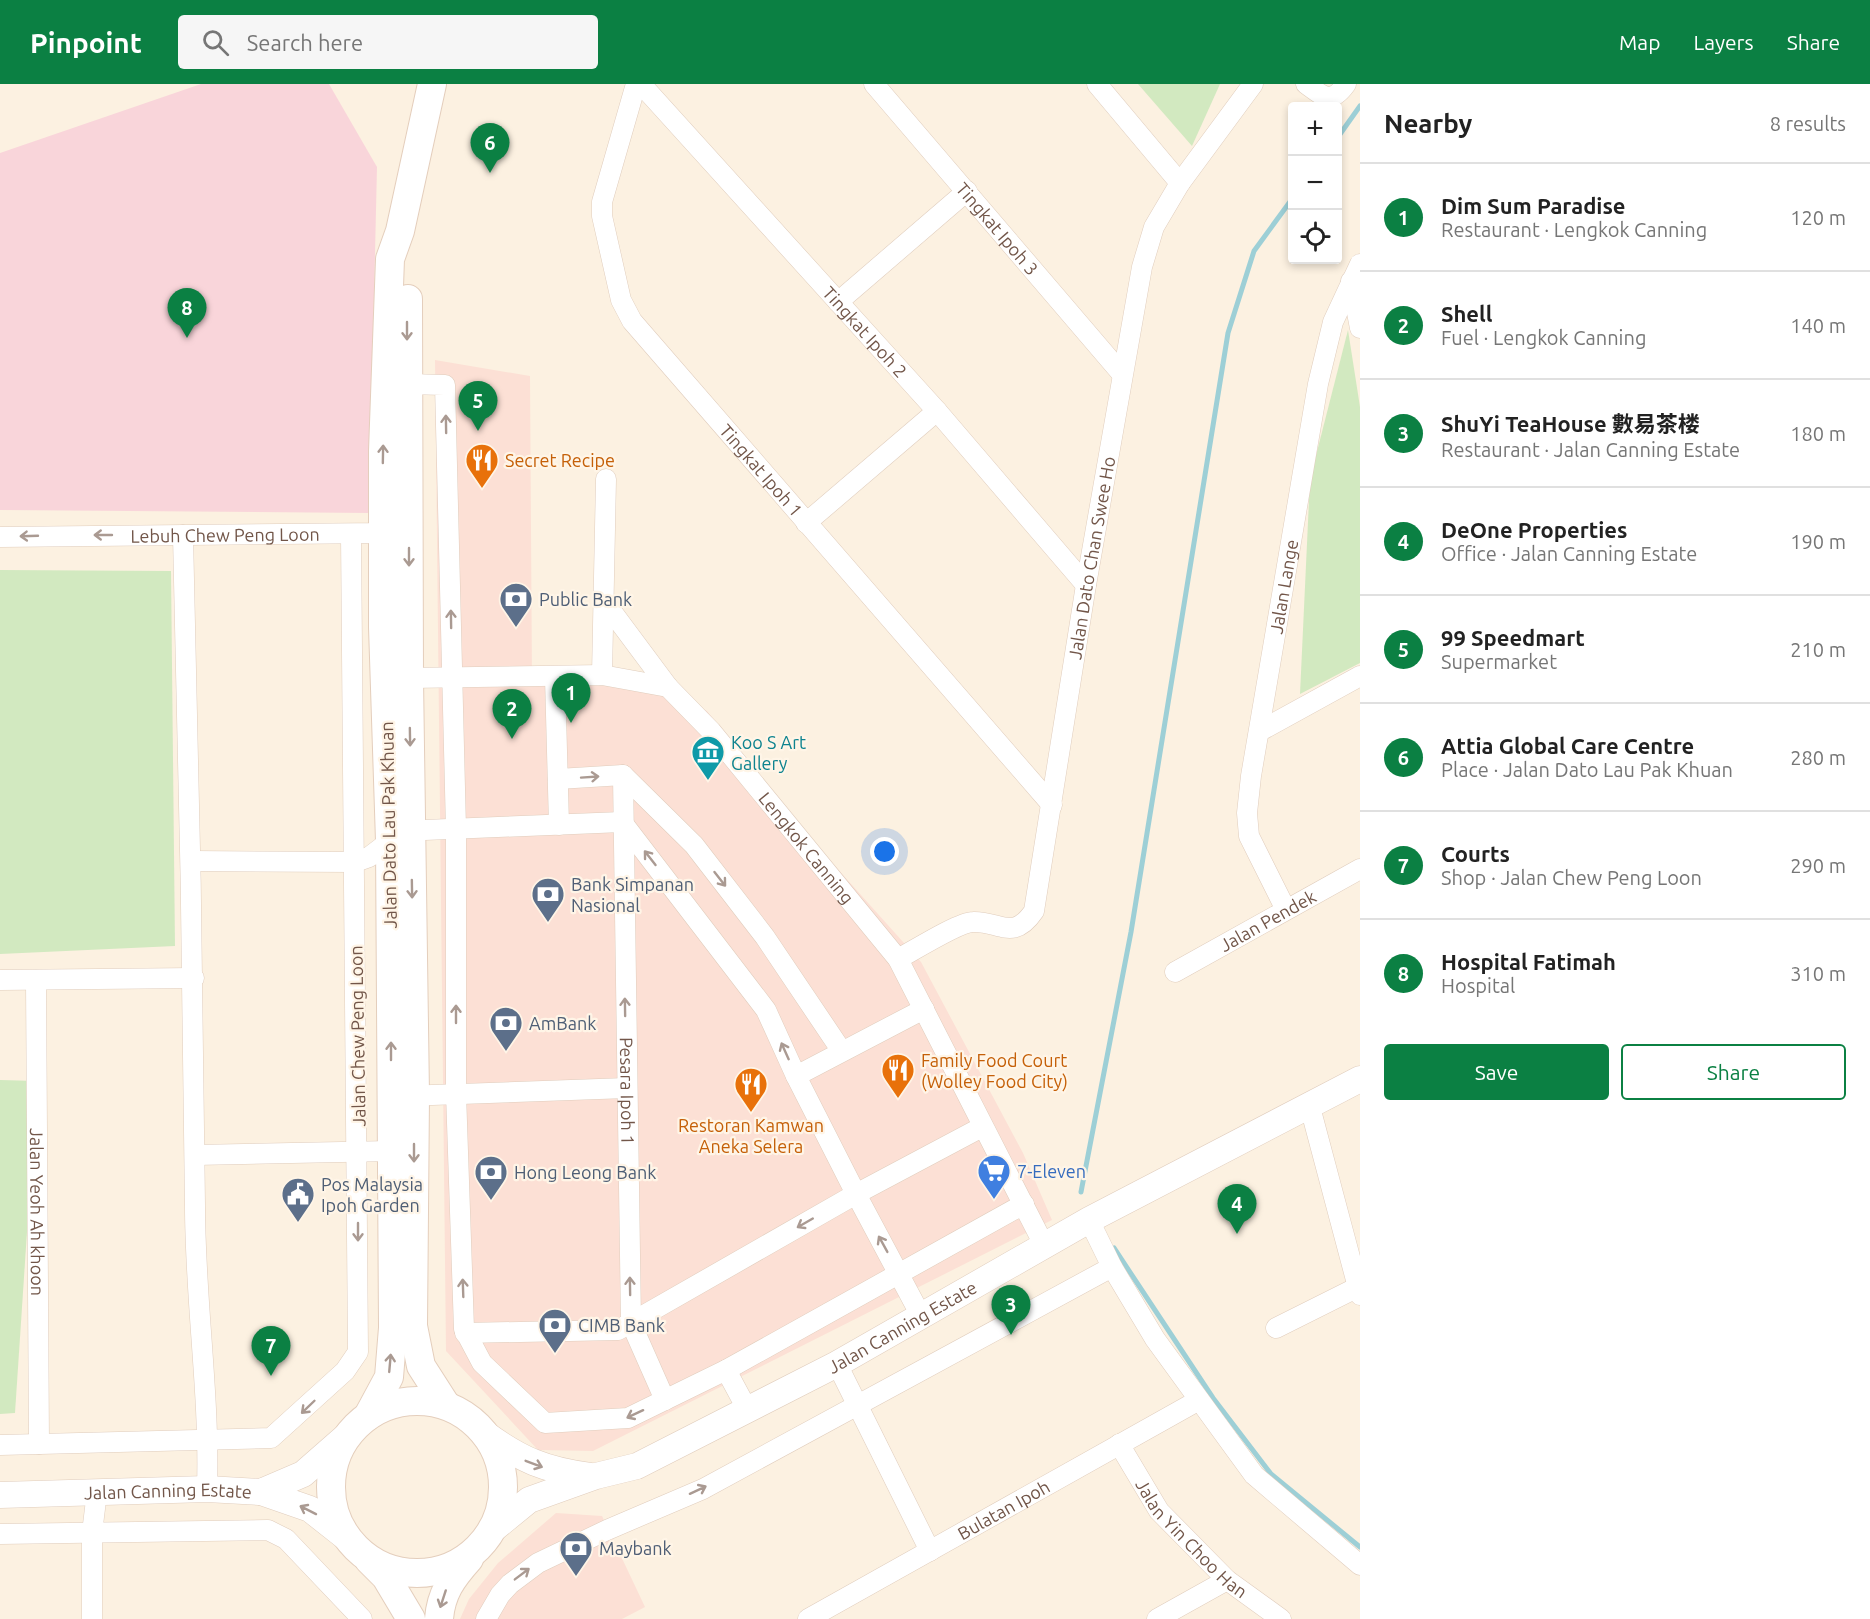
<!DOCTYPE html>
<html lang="en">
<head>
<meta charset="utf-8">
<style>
  :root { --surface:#fff; --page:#f6f6f6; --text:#222; --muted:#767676; --line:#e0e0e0; --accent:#0b8043 }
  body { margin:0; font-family:Ubuntu,"Noto Sans SC",sans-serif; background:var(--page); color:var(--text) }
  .controls { position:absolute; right:18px; top:18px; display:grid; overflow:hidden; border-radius:6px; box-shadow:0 3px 9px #0003 }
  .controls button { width:54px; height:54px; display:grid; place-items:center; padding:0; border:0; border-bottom:2px solid var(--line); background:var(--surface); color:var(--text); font:30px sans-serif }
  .you { position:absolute; left:885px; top:768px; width:21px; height:21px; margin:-15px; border:4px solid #fff; border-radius:50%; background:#1a73e8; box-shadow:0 0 0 9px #1a73e833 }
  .badge { display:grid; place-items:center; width:39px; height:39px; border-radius:50%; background:var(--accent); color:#fff; font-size:20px; font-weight:700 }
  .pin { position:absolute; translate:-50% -50px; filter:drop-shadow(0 2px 3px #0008) }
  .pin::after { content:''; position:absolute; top:32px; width:21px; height:18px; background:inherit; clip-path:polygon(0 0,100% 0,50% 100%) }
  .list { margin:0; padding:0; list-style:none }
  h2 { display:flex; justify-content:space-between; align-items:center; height:78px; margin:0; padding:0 24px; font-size:26px }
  h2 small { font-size:20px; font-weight:400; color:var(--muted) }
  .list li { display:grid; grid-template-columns:39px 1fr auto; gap:18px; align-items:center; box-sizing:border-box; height:108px; padding:0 24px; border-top:2px solid var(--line) }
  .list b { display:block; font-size:22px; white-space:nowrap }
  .list p { margin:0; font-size:20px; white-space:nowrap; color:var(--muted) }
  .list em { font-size:20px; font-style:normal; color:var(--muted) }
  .actions { display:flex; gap:12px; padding:18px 24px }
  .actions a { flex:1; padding:14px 0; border:2px solid var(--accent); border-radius:6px; text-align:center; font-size:21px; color:var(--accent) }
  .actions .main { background:var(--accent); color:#fff }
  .icon { flex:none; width:33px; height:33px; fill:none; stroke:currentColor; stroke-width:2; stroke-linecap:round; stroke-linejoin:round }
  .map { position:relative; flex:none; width:1360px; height:1535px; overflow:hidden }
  header { display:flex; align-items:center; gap:36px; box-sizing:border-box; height:84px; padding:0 30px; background:var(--accent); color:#fff }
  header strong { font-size:28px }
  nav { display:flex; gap:33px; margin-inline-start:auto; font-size:21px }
  .search { width:420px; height:54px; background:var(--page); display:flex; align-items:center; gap:15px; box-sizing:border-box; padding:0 21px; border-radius:6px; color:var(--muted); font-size:22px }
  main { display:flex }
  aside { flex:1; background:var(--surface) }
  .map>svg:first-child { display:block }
  .commercial { fill:#fce0d5 }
  .medical { fill:#f9d5da }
  .green { fill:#d2e9c0 }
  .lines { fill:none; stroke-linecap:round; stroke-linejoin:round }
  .stream { stroke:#9dcfd6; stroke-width:5 }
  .minor-casing { stroke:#e0cdbd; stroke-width:21 }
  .tertiary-casing { stroke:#e0cdbd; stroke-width:27 }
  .secondary-casing { stroke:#e4cebc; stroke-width:30 }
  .minor { stroke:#fff; stroke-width:20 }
  .tertiary { stroke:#fff; stroke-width:26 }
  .secondary { stroke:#fff; stroke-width:28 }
  .oneway { stroke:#aa9a92 }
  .labels { text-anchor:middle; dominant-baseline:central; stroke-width:4.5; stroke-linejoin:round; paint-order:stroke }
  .street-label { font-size:18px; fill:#725649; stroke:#fff5e7 }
  .food-label { font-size:18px; fill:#c56008; stroke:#fff5e7; text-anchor:start }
  .service-label { font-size:18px; fill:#4e5e75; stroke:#fff5e7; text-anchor:start }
  .culture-label { font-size:18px; fill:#0d838f; stroke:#fff5e7; text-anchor:start }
  .shop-label { font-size:18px; fill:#366cbe; stroke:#fff5e7; text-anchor:start }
</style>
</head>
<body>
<header>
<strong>Pinpoint</strong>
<div class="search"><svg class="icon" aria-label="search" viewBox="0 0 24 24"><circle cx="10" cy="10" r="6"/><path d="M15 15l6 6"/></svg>Search here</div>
<nav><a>Map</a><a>Layers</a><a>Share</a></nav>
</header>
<main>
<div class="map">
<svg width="1360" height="1535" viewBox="0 0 1360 1535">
  <rect width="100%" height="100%" fill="#fcf1e1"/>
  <g class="commercial">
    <path d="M 435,276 L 530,292 L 532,597 L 637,598 L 707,627 L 783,724 L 921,878 L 1023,1069 L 1052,1136 L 593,1367 L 538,1366 L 446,1267 Z"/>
    <path d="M 556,1429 L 602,1432 L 645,1523 L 622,1535 L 460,1535 L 469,1515 L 498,1479 Z"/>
  </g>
  <path class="medical" d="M 201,0 L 329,0 L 377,83 L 369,429 L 0,426 L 0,69 Z"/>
  <g class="green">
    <path d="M 1138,0 L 1220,0 L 1192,62 Z"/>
    <path d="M 1348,246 L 1360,323 L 1360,579 L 1300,610 L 1310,395 Z"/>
    <path d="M 0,486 L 171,487 L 175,862 L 0,870 Z"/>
    <path d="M 0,996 L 37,997 L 15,1329 L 0,1330 Z"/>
  </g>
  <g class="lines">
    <g class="stream">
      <path d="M 1338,53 L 1360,22"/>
      <path d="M 1081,1108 L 1131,848 L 1228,249 L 1254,167 L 1292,115"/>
      <path d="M 1114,1164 L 1213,1314 L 1271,1390 L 1360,1463"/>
    </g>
    <defs>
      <g id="minor">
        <path id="s1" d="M 636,0 L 602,118 L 602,132 L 621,216 L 632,237 L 1052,721"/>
        <path id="s2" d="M 641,0 L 937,327 L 1086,501"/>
        <path id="s3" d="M 874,0 L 1122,290"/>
        <path d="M 1097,0 L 1180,99"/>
        <path d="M 1306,0 C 1324,13 1331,21 1346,0"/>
        <path d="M 1351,197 L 1360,244"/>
        <path d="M 838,218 L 967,107"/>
        <path d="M 407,300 L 445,301 L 456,745 L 456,1009 L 464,1245 L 482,1279 L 545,1339 L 628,1334 L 726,1286 L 1024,1120"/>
        <path d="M 806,439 L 937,327"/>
        <path d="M 183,451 C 189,675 193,898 195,1122 C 195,1217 210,1310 207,1405"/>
        <path id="s4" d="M 0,453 L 383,449 L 392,445"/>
        <path d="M 604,517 L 668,603"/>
        <path id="s5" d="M 399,591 L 409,594 L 602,591 L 668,603 L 711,647 L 898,875 L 1044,1161"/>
        <path d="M 602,591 L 606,395"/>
        <path d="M 555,593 L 559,741"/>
        <path d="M 1260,647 L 1360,592"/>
        <path id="s6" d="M 623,691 L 631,1239 L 665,1316"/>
        <path d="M 558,695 L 623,691 L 694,761 L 765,853 L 841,966"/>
        <path d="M 622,738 L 766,926 L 796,992 L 856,1110 L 920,1230"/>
        <path d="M 400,747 L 622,738"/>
        <path d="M 191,777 L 355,778 L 369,773 L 390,757"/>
        <path id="s7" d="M 1285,824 L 1249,752 L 1247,729 L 1251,692 L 1318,300 L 1333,238 L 1360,180"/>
        <path id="s8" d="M 898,875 C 913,867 959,838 973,838 C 1000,837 1013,858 1034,827 L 1086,501 L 1142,183 L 1154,143 L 1180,99 L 1253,0"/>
        <path id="s9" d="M 1175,888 L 1360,785"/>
        <path d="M 0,896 L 194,894"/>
        <path id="s10" d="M 36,896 L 39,1360"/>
        <path d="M 796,992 L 924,925"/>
        <path d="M 404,1012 L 627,1004"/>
        <path d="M 1310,1023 L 1360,1211"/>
        <path d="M 195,1071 L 392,1067 L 393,1056"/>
        <path d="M 1089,1136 L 1112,1183 L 1155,1255 L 1254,1391 L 1360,1481"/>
        <path d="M 1276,1244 L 1358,1203"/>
        <path d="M 465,1249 L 618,1246 L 856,1110 L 982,1043"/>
        <path d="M 837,1280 L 930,1467"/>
        <path d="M 726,1286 L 747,1325"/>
        <path id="s11" d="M 1119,1360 L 1159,1427 L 1227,1496 L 1281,1535"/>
        <path d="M 0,1361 L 271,1354 L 345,1287 L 358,1268 L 351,450"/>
        <path d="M 0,1450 L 268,1446 L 286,1455 L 362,1535"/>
        <path d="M 92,1535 L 92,1449 L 97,1408"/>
        <path d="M 486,1535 L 500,1511 L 510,1500 L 538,1479 L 607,1446 L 703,1405 L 1112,1183"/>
        <path id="s12" d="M 808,1535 L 1199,1316"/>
        <path d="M 1157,1535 L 1227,1496"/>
      </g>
      <g id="tertiary">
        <path d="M 484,1349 C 521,1376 545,1386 590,1392"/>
        <path d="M 261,1408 L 310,1425 L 348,1455"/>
        <path id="s13" d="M 0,1411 L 207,1405 L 261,1408 L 303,1390 L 351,1348"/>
        <path id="s14" d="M 491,1447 L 529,1416 L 596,1392 L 637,1382 L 837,1280 L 1089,1136 L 1360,995"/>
      </g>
      <g id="secondary">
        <path d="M 408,215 L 409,594 L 415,1011 L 413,1242 L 421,1282 L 446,1321"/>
        <circle cx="417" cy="1403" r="86"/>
        <path d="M 368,1332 L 389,1293 L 393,1244 L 390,757 L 383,543 L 383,367 L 390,175 L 400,147 L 432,0"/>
        <path d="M 369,1476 L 386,1493 L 411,1535"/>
        <path d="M 439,1535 C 441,1509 452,1494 469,1475"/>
      </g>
    </defs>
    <use href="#minor" class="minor-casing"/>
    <use href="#tertiary" class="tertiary-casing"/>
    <use href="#secondary" class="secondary-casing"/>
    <use href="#minor" class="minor"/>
    <use href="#tertiary" class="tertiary"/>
    <use href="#secondary" class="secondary"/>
  </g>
  <defs><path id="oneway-shaft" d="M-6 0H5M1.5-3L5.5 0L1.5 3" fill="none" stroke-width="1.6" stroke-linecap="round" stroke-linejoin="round" transform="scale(1.5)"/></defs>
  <g class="oneway">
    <use href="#oneway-shaft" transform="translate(407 247) rotate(90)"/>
    <use href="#oneway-shaft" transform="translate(446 340) rotate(-91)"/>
    <use href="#oneway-shaft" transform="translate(383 370) rotate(-89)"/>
    <use href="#oneway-shaft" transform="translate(103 451) rotate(180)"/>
    <use href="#oneway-shaft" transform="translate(29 452) rotate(178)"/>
    <use href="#oneway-shaft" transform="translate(409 473) rotate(90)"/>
    <use href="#oneway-shaft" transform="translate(451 535) rotate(-91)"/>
    <use href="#oneway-shaft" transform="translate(410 653) rotate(89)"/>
    <use href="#oneway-shaft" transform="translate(590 693) rotate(-4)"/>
    <use href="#oneway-shaft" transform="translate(650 774) rotate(-128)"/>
    <use href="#oneway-shaft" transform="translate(720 795) rotate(52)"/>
    <use href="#oneway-shaft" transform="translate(412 805) rotate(89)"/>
    <use href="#oneway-shaft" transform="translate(625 923) rotate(-91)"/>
    <use href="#oneway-shaft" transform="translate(456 930) rotate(-90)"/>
    <use href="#oneway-shaft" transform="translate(391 967) rotate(-90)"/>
    <use href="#oneway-shaft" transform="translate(785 967) rotate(-114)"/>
    <use href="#oneway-shaft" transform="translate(414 1069) rotate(90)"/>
    <use href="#oneway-shaft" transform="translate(805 1139) rotate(150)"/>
    <use href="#oneway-shaft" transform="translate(358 1148) rotate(90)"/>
    <use href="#oneway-shaft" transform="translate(883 1160) rotate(-119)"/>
    <use href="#oneway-shaft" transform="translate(630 1202) rotate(-91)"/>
    <use href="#oneway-shaft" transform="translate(463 1204) rotate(-92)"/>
    <use href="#oneway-shaft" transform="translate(390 1279) rotate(-85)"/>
    <use href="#oneway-shaft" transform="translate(308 1323) rotate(136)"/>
    <use href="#oneway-shaft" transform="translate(635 1330) rotate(155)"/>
    <use href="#oneway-shaft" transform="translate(534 1380) rotate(21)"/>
    <use href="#oneway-shaft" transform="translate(698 1406) rotate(-25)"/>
    <use href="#oneway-shaft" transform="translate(308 1426) rotate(-153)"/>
    <use href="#oneway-shaft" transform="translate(522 1490) rotate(-37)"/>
    <use href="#oneway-shaft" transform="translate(443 1515) rotate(108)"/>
  </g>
  <defs>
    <symbol id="restaurant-pin" viewBox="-11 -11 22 30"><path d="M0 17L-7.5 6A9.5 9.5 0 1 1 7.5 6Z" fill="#e8710a" stroke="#fff5e7"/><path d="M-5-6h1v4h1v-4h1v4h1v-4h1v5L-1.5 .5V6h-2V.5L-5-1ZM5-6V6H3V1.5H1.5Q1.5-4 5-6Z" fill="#fff"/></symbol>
    <symbol id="bank-pin" viewBox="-11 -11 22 30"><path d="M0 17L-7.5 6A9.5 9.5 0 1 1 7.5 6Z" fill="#5c6f8a" stroke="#fff5e7"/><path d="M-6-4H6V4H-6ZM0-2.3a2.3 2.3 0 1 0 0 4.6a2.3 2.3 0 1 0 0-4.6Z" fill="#fff"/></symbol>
    <symbol id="museum-pin" viewBox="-11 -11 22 30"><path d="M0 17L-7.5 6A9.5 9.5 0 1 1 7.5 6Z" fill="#0f9aa8" stroke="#fff5e7"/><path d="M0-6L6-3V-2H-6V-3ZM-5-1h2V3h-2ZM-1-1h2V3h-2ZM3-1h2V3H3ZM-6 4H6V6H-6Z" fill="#fff"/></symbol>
    <symbol id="supermarket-pin" viewBox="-11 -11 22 30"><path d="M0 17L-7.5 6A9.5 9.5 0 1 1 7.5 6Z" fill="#3f7fe0" stroke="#fff5e7"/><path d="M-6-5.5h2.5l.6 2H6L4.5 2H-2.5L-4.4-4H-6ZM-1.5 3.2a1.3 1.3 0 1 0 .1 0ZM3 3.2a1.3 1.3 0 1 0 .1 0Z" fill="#fff"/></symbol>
    <symbol id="civic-pin" viewBox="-11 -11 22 30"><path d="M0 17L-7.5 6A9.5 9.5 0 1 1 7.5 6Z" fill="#5c6f8a" stroke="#fff5e7"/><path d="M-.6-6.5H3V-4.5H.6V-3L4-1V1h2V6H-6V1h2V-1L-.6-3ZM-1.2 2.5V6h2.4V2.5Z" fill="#fff"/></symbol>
  </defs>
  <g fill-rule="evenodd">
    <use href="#restaurant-pin" x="463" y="357" width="38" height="52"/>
    <use href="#bank-pin" x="497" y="496" width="38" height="52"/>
    <use href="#museum-pin" x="689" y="649" width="38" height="52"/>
    <use href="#bank-pin" x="529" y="791" width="38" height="52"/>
    <use href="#bank-pin" x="487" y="920" width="38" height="52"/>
    <use href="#restaurant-pin" x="879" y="967" width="38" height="52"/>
    <use href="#restaurant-pin" x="732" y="981" width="38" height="52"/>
    <use href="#supermarket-pin" x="975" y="1068" width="38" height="52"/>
    <use href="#bank-pin" x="472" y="1069" width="38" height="52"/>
    <use href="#civic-pin" x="279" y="1091" width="38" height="52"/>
    <use href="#bank-pin" x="536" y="1222" width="38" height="52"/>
    <use href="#bank-pin" x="557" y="1445" width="38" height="52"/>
  </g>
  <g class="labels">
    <g class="street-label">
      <text stroke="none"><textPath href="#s3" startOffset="190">Tingkat Ipoh 3</textPath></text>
      <text stroke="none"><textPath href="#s2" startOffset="334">Tingkat Ipoh 2</textPath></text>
      <text stroke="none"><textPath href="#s1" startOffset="444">Tingkat Ipoh 1</textPath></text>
      <text stroke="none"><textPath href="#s4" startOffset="225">Lebuh Chew Peng Loon</textPath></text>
      <text stroke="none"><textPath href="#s8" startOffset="510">Jalan Dato Chan Swee Ho</textPath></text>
      <text stroke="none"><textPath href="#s7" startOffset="333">Jalan Lange</textPath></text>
      <text transform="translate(388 741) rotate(-91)">Jalan Dato Lau Pak Khuan</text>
      <text stroke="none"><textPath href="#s5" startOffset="483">Lengkok Canning</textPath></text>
      <text stroke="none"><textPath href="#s9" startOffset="106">Jalan Pendek</textPath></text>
      <text transform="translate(357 952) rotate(-91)">Jalan Chew Peng Loon</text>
      <text stroke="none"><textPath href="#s6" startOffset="316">Pesara Ipoh 1</textPath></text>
      <text stroke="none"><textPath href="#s10" startOffset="232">Jalan Yeoh Ah khoon</textPath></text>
      <text stroke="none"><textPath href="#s14" startOffset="462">Jalan Canning Estate</textPath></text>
      <text stroke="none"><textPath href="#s13" startOffset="168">Jalan Canning Estate</textPath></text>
      <text stroke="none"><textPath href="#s12" startOffset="224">Bulatan Ipoh</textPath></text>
      <text stroke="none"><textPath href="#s11" startOffset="120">Jalan Yin Choo Han</textPath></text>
    </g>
    <g class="food-label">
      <text x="505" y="376">Secret Recipe</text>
      <text x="921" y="976">Family Food Court<tspan x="921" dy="21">(Wolley Food City)</tspan></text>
      <text x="751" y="1041" text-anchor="middle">Restoran Kamwan<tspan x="751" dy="21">Aneka Selera</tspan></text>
    </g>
    <g class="service-label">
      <text x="539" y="515">Public Bank</text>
      <text x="571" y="800">Bank Simpanan<tspan x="571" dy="21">Nasional</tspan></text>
      <text x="529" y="939">AmBank</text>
      <text x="514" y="1088">Hong Leong Bank</text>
      <text x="321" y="1100">Pos Malaysia<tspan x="321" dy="21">Ipoh Garden</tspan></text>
      <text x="578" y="1241">CIMB Bank</text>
      <text x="599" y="1464">Maybank</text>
    </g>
    <g class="culture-label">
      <text x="731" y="658">Koo S Art<tspan x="731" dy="21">Gallery</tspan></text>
    </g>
    <g class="shop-label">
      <text x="1017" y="1087">7-Eleven</text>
    </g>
  </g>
</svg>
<div class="controls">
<button>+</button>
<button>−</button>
<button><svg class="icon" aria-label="locate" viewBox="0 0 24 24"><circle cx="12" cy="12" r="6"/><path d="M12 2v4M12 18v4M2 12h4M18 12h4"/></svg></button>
</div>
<div class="you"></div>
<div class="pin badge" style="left:571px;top:639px">1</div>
<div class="pin badge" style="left:512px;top:655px">2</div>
<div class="pin badge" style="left:1011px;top:1251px">3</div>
<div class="pin badge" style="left:1237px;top:1150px">4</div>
<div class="pin badge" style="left:478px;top:347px">5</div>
<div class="pin badge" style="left:490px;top:89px">6</div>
<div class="pin badge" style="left:271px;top:1292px">7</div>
<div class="pin badge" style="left:187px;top:254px">8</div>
</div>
<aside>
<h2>Nearby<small>8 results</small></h2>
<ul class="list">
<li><span class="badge">1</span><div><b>Dim Sum Paradise</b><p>Restaurant · Lengkok Canning</p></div><em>120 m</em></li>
<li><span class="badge">2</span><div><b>Shell</b><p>Fuel · Lengkok Canning</p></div><em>140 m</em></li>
<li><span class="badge">3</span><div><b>ShuYi TeaHouse 數易茶楼</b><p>Restaurant · Jalan Canning Estate</p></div><em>180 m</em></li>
<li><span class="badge">4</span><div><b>DeOne Properties</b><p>Office · Jalan Canning Estate</p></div><em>190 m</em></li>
<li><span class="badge">5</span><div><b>99 Speedmart</b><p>Supermarket</p></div><em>210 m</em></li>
<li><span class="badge">6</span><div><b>Attia Global Care Centre</b><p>Place · Jalan Dato Lau Pak Khuan</p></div><em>280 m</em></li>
<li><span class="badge">7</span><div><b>Courts</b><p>Shop · Jalan Chew Peng Loon</p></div><em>290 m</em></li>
<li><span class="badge">8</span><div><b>Hospital Fatimah</b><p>Hospital</p></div><em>310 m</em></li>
</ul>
<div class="actions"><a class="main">Save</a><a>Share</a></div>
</aside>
</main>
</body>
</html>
